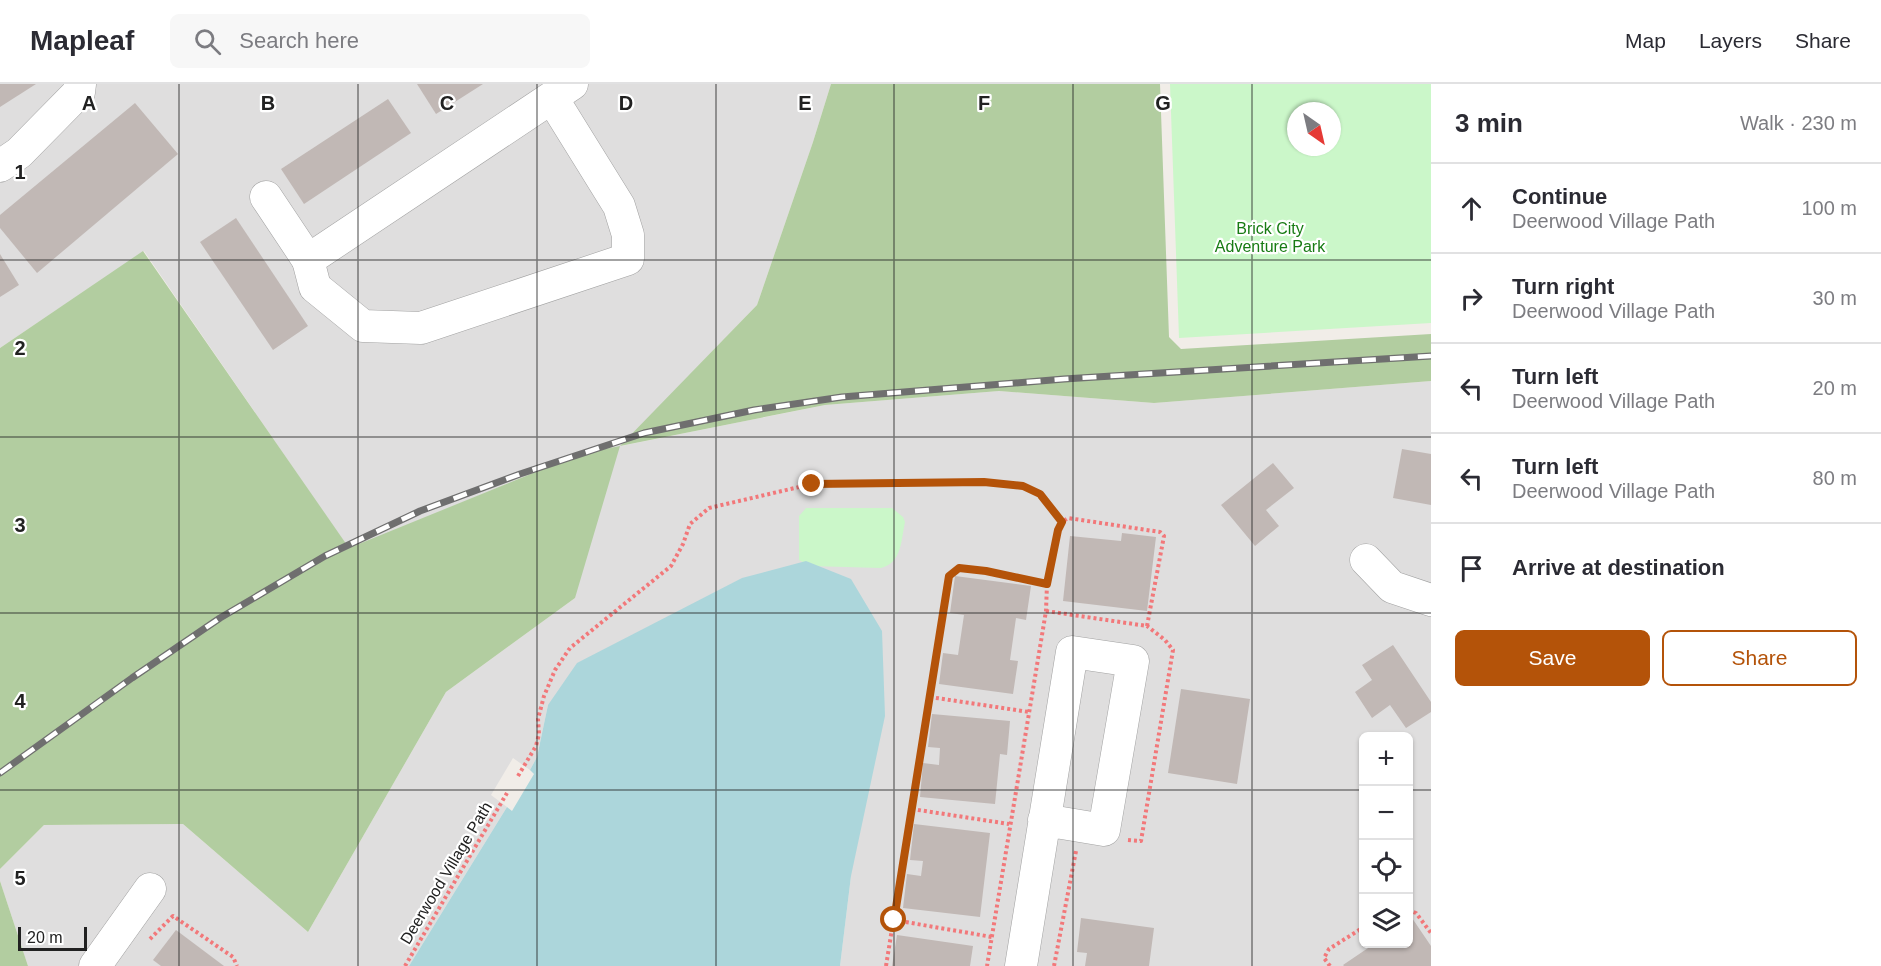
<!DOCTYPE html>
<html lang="en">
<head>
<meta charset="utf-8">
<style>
  :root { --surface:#fff; --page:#f7f7f7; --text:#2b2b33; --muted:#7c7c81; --line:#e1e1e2; --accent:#b45309 }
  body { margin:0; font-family:Helvetica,sans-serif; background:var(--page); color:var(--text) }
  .controls { position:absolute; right:18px; bottom:18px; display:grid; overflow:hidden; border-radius:9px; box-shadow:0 2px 4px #0004 }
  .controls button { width:54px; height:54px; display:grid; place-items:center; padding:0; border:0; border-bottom:2px solid var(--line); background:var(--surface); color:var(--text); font:30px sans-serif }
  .compass { position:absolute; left:1287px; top:18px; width:54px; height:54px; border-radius:50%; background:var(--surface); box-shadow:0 2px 4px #0004; rotate:146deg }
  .scale { position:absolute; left:18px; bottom:15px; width:69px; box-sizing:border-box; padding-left:6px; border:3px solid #212121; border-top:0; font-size:16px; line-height:21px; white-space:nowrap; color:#212121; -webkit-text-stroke:4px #fff; paint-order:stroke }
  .stop { position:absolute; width:18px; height:18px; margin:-14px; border:4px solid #b45309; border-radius:50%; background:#fff }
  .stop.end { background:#b45309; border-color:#fff; box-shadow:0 2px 6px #0008 }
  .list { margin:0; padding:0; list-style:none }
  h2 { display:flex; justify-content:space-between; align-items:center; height:78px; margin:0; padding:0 24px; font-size:26px }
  h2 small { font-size:20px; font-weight:400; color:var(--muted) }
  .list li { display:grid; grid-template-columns:39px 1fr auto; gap:18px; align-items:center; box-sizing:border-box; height:90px; padding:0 24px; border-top:2px solid var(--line) }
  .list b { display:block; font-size:22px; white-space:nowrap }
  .list p { margin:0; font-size:20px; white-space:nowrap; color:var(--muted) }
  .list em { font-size:20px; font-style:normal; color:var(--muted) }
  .actions { display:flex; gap:12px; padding:18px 24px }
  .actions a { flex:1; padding:14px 0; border:2px solid var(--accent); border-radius:9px; text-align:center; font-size:21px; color:var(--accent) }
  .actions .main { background:var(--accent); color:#fff }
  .icon { flex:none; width:33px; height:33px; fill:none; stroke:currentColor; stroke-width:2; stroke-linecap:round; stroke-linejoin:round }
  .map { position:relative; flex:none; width:1431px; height:882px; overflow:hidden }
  header { display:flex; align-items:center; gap:36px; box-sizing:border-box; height:84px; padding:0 30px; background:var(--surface); border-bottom:2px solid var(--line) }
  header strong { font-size:28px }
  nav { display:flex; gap:33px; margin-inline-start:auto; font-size:21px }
  .search { width:420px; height:54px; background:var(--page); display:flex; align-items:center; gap:15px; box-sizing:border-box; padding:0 21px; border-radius:9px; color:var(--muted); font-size:22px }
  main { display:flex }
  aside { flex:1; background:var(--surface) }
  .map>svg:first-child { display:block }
  .residential { fill:#dfdede; fill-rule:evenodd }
  .forest { fill:#b2cda0 }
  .park { fill:#cbf7c9; fill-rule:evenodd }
  .water { fill:#acd6db }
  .building { fill:#c1b8b5 }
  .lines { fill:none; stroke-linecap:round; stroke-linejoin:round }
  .minor-casing { stroke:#a2a2a2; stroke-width:33 }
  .path { stroke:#f2787a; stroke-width:4; stroke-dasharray:3 3; stroke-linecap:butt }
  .minor { stroke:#fff; stroke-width:32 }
  .rail-casing { stroke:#6f6f6f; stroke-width:7 }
  .rail { stroke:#fff; stroke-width:4.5; stroke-dasharray:14; stroke-linecap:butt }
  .route { stroke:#b45309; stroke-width:8 }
  .grid { fill:none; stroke:#212121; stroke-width:1.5; stroke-opacity:0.55 }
  .labels { text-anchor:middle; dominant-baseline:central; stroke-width:4.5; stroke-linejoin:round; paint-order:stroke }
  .park-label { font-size:16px; fill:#177b13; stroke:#fff }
  .street-label { font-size:16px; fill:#212121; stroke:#fff }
  .grid-label { font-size:20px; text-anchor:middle; font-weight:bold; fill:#212121; stroke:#fff; stroke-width:4.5; stroke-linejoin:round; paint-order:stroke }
</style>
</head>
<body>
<header>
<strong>Mapleaf</strong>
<div class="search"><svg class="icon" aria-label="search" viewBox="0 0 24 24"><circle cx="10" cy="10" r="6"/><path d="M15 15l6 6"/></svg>Search here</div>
<nav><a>Map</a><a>Layers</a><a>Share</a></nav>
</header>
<main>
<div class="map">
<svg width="1431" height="882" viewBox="0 0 1431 882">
  <rect width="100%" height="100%" fill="#f1ede8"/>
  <path class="residential" d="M 0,0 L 831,0 L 813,58 L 757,221 L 621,362 L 825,321 L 999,307 L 1154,319 L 1431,297 L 1431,882 L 840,882 L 851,792 L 548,621 L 537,673 L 530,686 L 513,674 L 491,711 L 507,723 L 409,882 L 28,882 L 0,797 L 0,785 L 44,741 L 183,740 L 308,848 L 446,608 L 575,514 L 580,370 L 349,465 L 144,167 L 0,264 ZM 1364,652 L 1408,652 L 1408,860 L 1364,860 Z"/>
  <g class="forest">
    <path d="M 831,0 L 1160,0 L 1169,253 L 1181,265 L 1431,250 L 1431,297 L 1154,319 L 999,307 L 825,321 L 620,362 L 575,514 L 446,608 L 308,848 L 183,740 L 44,741 L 0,785 L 0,264 L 143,167 L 349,464 L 580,370 L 620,362 L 757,221 L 813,58 Z"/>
    <path d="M 0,797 L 28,882 L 0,882 Z"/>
  </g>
  <g class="park">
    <path d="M 1170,0 L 1431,0 L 1431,239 L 1179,254 ZM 1296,27 L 1332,27 L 1332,63 L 1296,63 Z"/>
    <path d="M 806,424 L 892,424 L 903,433 L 905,438 C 901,456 902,479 881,484 L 810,482 L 799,476 L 799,432 Z"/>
  </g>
  <path class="water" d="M 806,477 L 851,495 L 882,547 L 885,632 L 851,792 L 840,882 L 409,882 L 507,723 L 512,727 L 534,690 L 530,686 L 537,673 L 548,621 L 577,579 L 742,494 Z"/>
  <g class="building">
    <path d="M 0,0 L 36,0 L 0,23 Z"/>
    <path d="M 417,0 L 483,0 L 436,30 Z"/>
    <path d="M 388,15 L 411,49 L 304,120 L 281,85 Z"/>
    <path d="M 135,19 L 178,70 L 37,189 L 0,144 L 0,131 Z"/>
    <path d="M 236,134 L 308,242 L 273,266 L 200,158 Z"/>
    <path d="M 0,170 L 19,201 L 0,213 Z"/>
    <path d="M 1402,365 L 1431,370 L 1431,421 L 1393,414 Z"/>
    <path d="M 1273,379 L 1294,404 L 1266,426 L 1279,442 L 1255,462 L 1221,421 Z"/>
    <path d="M 1122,449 L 1156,453 L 1147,527 L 1063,517 L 1070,452 L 1121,457 Z"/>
    <path d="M 955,492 L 1031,502 L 1026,536 L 1016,534 L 1010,576 L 1018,577 L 1013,610 L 939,600 L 943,569 L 958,571 L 964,531 L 950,529 Z"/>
    <path d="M 1393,561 L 1431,618 L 1431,628 L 1406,644 L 1390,621 L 1372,634 L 1355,608 L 1372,596 L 1362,581 Z"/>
    <path d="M 1181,605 L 1250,615 L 1237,700 L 1168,689 Z"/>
    <path d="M 932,630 L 1010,637 L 1007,671 L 1000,670 L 995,720 L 920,713 L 923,679 L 939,681 L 940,664 L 928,663 Z"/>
    <path d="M 914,740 L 990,749 L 980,833 L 903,824 L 907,790 L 921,792 L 923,777 L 910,776 Z"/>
    <path d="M 1081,834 L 1154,844 L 1149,882 L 1085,882 L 1087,869 L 1077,868 Z"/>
    <path d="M 1412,834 L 1431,862 L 1431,882 L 1344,882 L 1343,881 L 1374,860 L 1408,860 L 1408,836 Z"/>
    <path d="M 176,846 L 224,882 L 161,882 L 153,876 Z"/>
    <path d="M 897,851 L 973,862 L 970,882 L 892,882 Z"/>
  </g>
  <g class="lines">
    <defs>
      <g id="minor">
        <path d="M 552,14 L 619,122 L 628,151 L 628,175 L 421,244 L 363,242 L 315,203 L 308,176 L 572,0"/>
        <path d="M 0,82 L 19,69 L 79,8 L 80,0"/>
        <path d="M 266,113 L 308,176"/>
        <path d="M 1366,476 L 1392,503 L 1431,516"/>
        <path d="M 95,882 L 150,805"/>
        <path d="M 1021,882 L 1072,568 L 1133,577 L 1104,746 L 1044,736"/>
      </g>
    </defs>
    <use href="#minor" class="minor-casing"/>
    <g class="path">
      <path d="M 1046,527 L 1147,542 L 1164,452 L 1160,448 L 1068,434 L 1062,438 L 1058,446 L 1047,500"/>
      <path d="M 930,613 L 1029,628"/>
      <path d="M 518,692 L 536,662 L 539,650 L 538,635 L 544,612 L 555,586 L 570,564 L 671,482 L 683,460 L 690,440 L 709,424 L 812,400 L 984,398 L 1023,402 L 1040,410 L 1062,438"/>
      <path d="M 912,725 L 1009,740"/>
      <path d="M 1128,756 L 1141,757 L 1173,566 L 1165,556 L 1147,542"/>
      <path d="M 1408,826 L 1416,829 L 1431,849"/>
      <path d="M 894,836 L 992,853"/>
      <path d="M 150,855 L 173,832 L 233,873 L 237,882"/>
      <path d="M 405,882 L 507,709"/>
      <path d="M 886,882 L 949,492 L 959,484 L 986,487 L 1047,500 L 1046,527 L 987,882"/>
      <path d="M 1054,882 L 1076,767"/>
      <path d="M 1330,882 L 1324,874 L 1329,865 L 1364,843"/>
    </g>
    <use href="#minor" class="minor"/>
    <defs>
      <path id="rail" d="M 0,689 L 132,594 L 220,534 L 325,472 L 420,427 L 520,390 L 644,349 L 754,326 L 842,313 L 1064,295 L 1431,272"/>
    </defs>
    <use href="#rail" class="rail-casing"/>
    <use href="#rail" class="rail"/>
  </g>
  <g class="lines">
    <path class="route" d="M 812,400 L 984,398 L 1023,402 L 1040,410 L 1062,438 L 1058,446 L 1047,500 L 986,487 L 959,484 L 949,492 L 894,836"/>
  </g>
  <path class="grid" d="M 179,0 L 179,882M 358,0 L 358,882M 537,0 L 537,882M 716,0 L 716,882M 894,0 L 894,882M 1073,0 L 1073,882M 1252,0 L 1252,882M 0,176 L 1431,176M 0,353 L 1431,353M 0,529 L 1431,529M 0,706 L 1364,706M 1408,706 L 1431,706"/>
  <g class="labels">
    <g class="park-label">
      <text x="1270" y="144">Brick City<tspan x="1270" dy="18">Adventure Park</tspan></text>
    </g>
    <g class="street-label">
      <text transform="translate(446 789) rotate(-59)">Deerwood Village Path</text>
    </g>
  </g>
  <g class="grid-label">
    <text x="89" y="26">A</text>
    <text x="268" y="26">B</text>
    <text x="447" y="26">C</text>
    <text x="626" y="26">D</text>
    <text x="805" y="26">E</text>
    <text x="984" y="26">F</text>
    <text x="1163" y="26">G</text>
    <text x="20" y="95">1</text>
    <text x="20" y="271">2</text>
    <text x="20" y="448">3</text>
    <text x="20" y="624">4</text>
    <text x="20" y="801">5</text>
  </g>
</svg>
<div class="controls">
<button>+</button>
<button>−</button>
<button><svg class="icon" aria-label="locate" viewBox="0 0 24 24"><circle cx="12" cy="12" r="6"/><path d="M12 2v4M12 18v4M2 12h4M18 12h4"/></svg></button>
<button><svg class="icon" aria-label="layers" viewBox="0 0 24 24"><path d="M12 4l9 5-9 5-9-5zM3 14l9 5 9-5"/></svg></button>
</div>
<svg class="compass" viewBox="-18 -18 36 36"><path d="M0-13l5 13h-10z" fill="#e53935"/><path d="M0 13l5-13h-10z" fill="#7c7c81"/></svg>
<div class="scale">20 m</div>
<div class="stop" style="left:894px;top:836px"></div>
<div class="stop end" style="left:812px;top:400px"></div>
</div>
<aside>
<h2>3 min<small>Walk · 230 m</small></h2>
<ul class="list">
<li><svg class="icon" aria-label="ahead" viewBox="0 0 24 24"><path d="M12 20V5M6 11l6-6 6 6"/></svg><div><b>Continue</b><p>Deerwood Village Path</p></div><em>100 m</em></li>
<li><svg class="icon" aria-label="right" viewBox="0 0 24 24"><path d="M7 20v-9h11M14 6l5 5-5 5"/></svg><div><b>Turn right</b><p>Deerwood Village Path</p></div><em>30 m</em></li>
<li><svg class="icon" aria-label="left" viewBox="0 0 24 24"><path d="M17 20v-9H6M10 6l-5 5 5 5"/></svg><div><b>Turn left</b><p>Deerwood Village Path</p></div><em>20 m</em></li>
<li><svg class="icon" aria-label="left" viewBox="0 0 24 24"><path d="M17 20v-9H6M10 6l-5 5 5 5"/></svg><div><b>Turn left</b><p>Deerwood Village Path</p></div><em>80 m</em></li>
<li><svg class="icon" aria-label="arrive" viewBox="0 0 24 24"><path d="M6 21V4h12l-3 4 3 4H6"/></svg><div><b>Arrive at destination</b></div></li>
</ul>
<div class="actions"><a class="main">Save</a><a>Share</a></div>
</aside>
</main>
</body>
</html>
